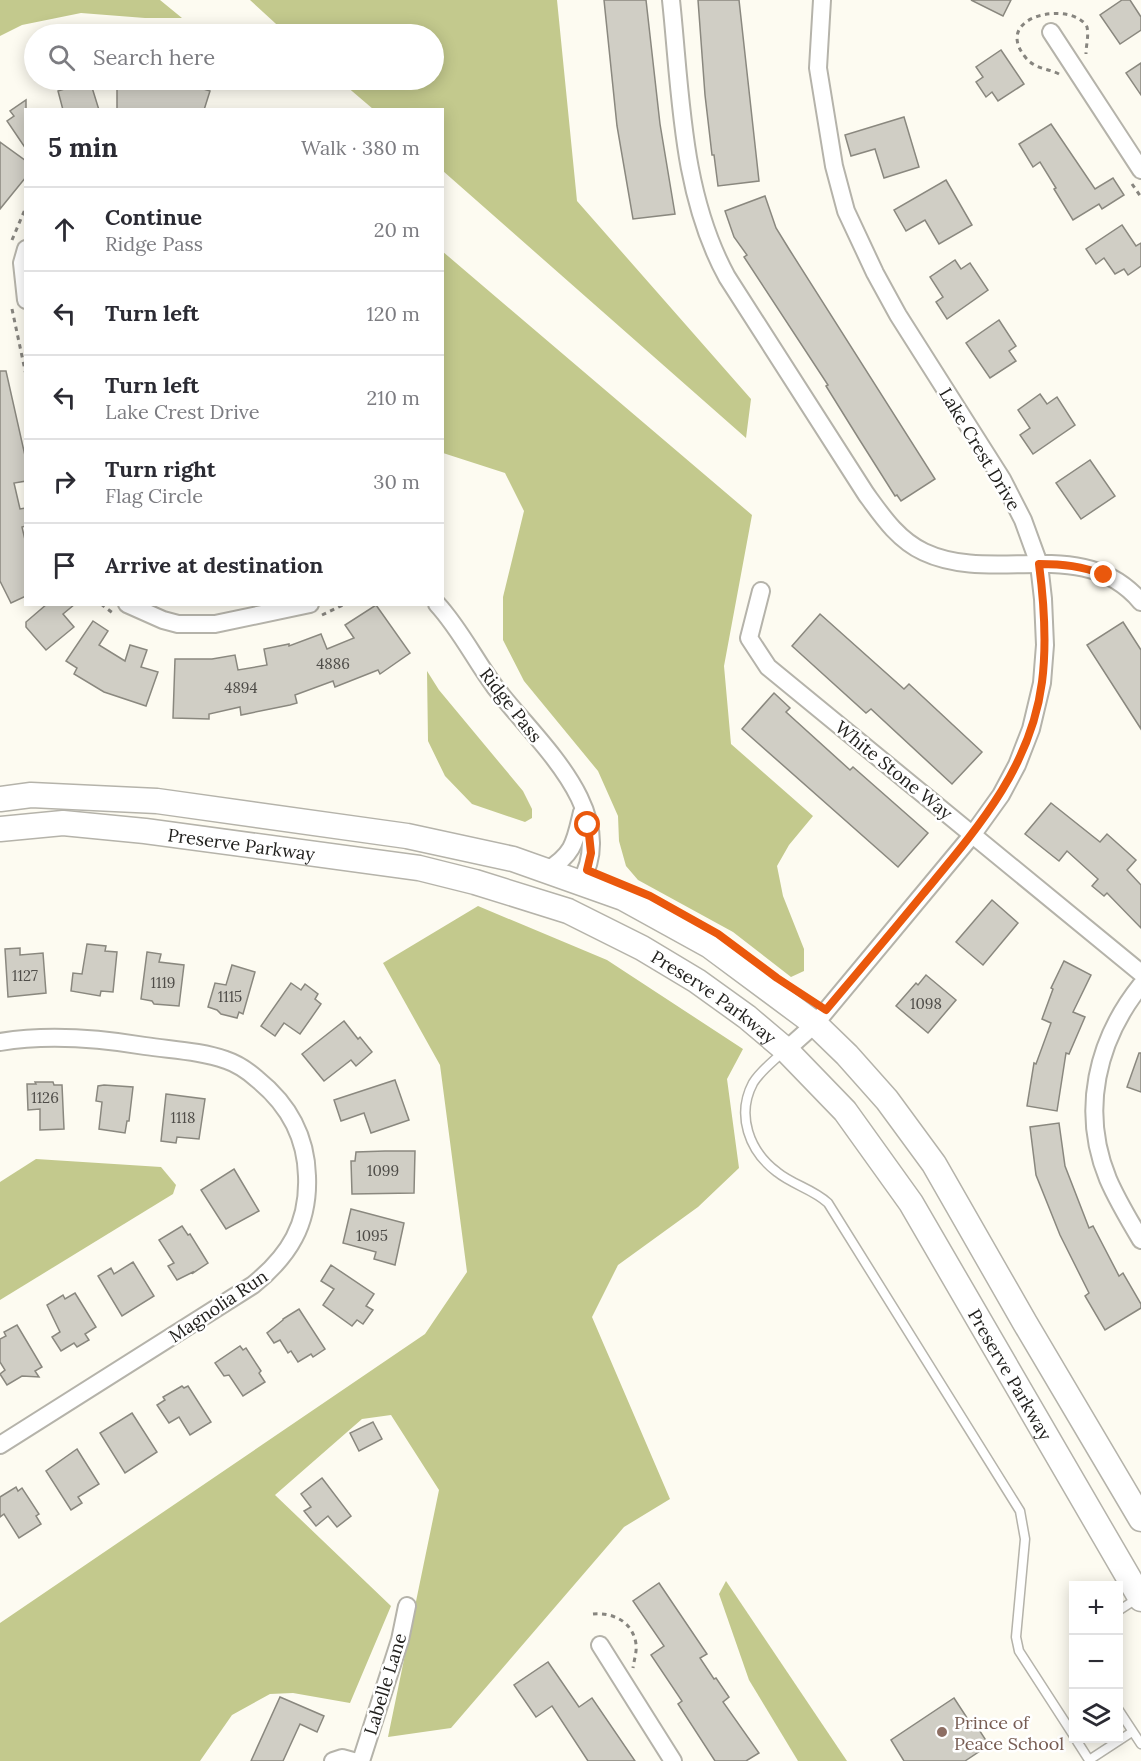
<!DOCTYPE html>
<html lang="en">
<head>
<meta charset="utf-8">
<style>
  :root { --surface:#fff; --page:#f7f7f7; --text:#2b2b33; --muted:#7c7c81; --line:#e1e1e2 }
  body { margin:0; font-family:Lora,serif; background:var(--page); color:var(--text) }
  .controls { position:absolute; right:18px; bottom:18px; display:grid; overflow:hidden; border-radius:0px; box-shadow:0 3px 15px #0003 }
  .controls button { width:54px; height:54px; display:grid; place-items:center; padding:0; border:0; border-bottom:2px solid var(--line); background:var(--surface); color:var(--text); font:30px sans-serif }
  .stop { position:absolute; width:18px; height:18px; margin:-14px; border:4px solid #ea580c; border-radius:50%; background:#fff }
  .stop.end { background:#ea580c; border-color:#fff; box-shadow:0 2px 6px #0008 }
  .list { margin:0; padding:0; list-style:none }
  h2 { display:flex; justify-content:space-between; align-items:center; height:78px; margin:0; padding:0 24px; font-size:26px }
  h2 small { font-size:20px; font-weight:400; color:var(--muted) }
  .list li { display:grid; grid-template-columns:39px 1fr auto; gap:18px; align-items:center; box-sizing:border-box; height:84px; padding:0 24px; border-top:2px solid var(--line) }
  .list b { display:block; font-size:22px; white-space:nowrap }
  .list p { margin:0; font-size:20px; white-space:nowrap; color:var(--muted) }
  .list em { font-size:20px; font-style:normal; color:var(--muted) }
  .icon { flex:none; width:33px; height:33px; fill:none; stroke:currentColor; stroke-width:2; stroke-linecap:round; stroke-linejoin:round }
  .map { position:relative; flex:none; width:1141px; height:1761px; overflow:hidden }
  .search { position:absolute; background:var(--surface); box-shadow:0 3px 15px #0003; left:24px; top:24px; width:420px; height:66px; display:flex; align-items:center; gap:15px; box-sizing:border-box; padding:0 21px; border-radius:33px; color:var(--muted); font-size:22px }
  .panel { position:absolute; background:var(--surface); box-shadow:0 3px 15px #0003; left:24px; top:108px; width:420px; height:498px; border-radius:0px }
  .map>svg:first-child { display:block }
  .forest { fill:#c3c98d }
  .building { fill:#d0cec5; stroke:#8a887f; stroke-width:1.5 }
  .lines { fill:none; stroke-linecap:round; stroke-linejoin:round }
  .lane-casing { stroke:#b5b3aa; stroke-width:11 }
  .street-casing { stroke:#b5b3aa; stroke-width:20 }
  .secondary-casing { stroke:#b5b3aa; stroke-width:27 }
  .path { stroke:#87857f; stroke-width:3; stroke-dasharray:4.5 4.5; stroke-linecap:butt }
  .lane { stroke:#fff; stroke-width:8 }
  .street { stroke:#fff; stroke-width:16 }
  .secondary { stroke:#fff; stroke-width:24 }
  .route { stroke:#ea580c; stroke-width:8 }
  .education-dot { fill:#8d6e63; stroke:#fff; stroke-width:2 }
  .labels { text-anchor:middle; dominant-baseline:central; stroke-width:5; stroke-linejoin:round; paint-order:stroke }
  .number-label { font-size:15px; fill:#4e4c48 }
  .street-label { font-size:18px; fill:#22211e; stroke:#fff }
  .education-label { font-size:18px; fill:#785e54; stroke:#fff; text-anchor:start }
</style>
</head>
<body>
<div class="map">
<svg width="1141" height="1761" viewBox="0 0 1141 1761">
  <rect width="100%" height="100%" fill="#fdfbf1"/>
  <g class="forest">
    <path d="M 0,0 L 160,0 L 182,18 L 145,18 L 81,13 L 22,25 L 0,36 Z"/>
    <path d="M 250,0 L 557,0 L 577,201 L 751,399 L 746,438 L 443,171 L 442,110 L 373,109 L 339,80 L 434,80 L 434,34 L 287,34 Z"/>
    <path d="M 442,251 L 752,515 L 724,666 L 731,744 L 813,816 L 789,845 L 777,866 L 783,896 L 804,949 L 804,971 L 791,977 L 733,932 L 638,880 L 626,866 L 619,841 L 618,816 L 598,771 L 524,681 L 503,640 L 503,597 L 524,511 L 505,473 L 443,453 Z"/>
    <path d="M 427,671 L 439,690 L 523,791 L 532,809 L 532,818 L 525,822 L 472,804 L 445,776 L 428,741 Z"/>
    <path d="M 478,906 L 607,960 L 743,1049 L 727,1079 L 739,1168 L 698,1207 L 618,1265 L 592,1317 L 670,1499 L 624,1527 L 451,1728 L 388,1737 L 439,1490 L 391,1415 L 362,1419 L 275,1495 L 391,1606 L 350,1703 L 293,1693 L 270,1694 L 232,1715 L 200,1761 L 0,1761 L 0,1623 L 425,1334 L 467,1272 L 440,1065 L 383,963 Z"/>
    <path d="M 36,1159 L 161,1167 L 176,1185 L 173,1194 L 0,1300 L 0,1182 Z"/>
    <path d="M 726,1581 L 847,1761 L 798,1761 L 749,1680 L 719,1594 Z"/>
  </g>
  <g class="building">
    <path d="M 604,0 L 646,0 L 660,124 L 675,214 L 633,219 L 617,126 Z"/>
    <path d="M 698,0 L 739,0 L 759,181 L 718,186 L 714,155 L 712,155 L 705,95 Z"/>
    <path d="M 971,0 L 1011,0 L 1003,16 Z"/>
    <path d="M 1122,0 L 1130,0 L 1141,17 L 1141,30 L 1120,44 L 1100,15 Z"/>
    <path d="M 1001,50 L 1024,84 L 998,101 L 992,92 L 986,97 L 976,82 L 983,77 L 976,67 Z"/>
    <path d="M 1141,63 L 1141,95 L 1126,73 Z"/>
    <path d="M 117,80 L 174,80 L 210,91 L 204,110 L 117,110 Z"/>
    <path d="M 90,81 L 99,110 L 63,110 L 58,91 Z"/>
    <path d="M 26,100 L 26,149 L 7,121 L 14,116 L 10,111 Z"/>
    <path d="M 904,117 L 919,167 L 884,178 L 875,149 L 851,156 L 845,135 Z"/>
    <path d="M 1051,124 L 1095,189 L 1113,178 L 1124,195 L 1102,209 L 1099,204 L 1073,220 L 1054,189 L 1056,188 L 1040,162 L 1033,167 L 1019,144 Z"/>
    <path d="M 0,142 L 26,161 L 26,177 L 0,209 Z"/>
    <path d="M 946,180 L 972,225 L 939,244 L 925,220 L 906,231 L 894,210 Z"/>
    <path d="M 765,196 L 776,228 L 789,249 L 935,479 L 901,501 L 897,495 L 895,496 L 859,439 L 826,386 L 828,385 L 744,257 L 747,255 L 734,237 L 725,211 Z"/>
    <path d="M 1122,225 L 1136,246 L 1141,243 L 1141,266 L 1128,275 L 1124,269 L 1115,274 L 1104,258 L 1096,264 L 1086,249 Z"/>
    <path d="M 955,260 L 961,269 L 970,263 L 988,290 L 947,319 L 936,302 L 943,297 L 930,277 Z"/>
    <path d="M 999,320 L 1016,346 L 1009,351 L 1016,361 L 990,378 L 966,343 Z"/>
    <path d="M 0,371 L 6,371 L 26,460 L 26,481 L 14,483 L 20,509 L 26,508 L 26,526 L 22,527 L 26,544 L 26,596 L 11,603 L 0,581 Z"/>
    <path d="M 1040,394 L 1047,404 L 1057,397 L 1075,425 L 1033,454 L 1020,435 L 1030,428 L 1018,410 Z"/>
    <path d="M 1090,460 L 1115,496 L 1081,519 L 1056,483 Z"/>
    <path d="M 47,604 L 75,604 L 63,614 L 74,627 L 46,650 L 26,627 L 26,622 Z"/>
    <path d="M 376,605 L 410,653 L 380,674 L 378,670 L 335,687 L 333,681 L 295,695 L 297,703 L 290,705 L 241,715 L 240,707 L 209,714 L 209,719 L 173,718 L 175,659 L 212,659 L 235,655 L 238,670 L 267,665 L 264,649 L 289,644 L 289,646 L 321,634 L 327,649 L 354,638 L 345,625 Z"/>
    <path d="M 820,614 L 904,689 L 909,684 L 982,752 L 952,784 L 871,709 L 866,713 L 792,646 Z"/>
    <path d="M 93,621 L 108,631 L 99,645 L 125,661 L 130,645 L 147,650 L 141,667 L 158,672 L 146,706 L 104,692 L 74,674 L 77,668 L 66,661 Z"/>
    <path d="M 1123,622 L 1141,650 L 1141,729 L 1087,645 Z"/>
    <path d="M 774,693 L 790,708 L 786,712 L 850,770 L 853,767 L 928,833 L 898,867 L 742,729 Z"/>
    <path d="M 1051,803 L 1100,842 L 1107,834 L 1136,860 L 1127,870 L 1141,885 L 1141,928 L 1107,893 L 1104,896 L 1092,886 L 1098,879 L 1067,851 L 1059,861 L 1025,834 Z"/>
    <path d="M 992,900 L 1018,923 L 983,965 L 956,942 Z"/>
    <path d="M 87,944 L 106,946 L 105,951 L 117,952 L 113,992 L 101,991 L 100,996 L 71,991 L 73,973 L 82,974 Z"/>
    <path d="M 20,948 L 20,955 L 43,953 L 46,993 L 8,997 L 5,949 Z"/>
    <path d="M 147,952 L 161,954 L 159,962 L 184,965 L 179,1006 L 154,1004 L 152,1001 L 141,999 Z"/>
    <path d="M 1064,961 L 1091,975 L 1073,1012 L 1085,1017 L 1069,1054 L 1066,1053 L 1057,1111 L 1027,1106 L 1034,1063 L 1036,1064 L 1051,1023 L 1042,1019 L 1053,989 L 1051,988 Z"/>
    <path d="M 232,965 L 255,972 L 243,1014 L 239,1012 L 237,1018 L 221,1014 L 217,1010 L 208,1007 L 215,983 L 226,985 Z"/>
    <path d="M 926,975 L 956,1000 L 928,1033 L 896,1006 L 916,983 L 918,985 Z"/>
    <path d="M 291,983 L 301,990 L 305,984 L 318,994 L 315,999 L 321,1004 L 300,1034 L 284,1023 L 275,1036 L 261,1026 Z"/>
    <path d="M 344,1021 L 358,1039 L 360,1037 L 372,1052 L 356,1066 L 351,1060 L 324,1081 L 302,1054 Z"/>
    <path d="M 1139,1053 L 1141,1053 L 1141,1092 L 1127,1087 Z"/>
    <path d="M 395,1080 L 409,1120 L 371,1133 L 364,1113 L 341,1121 L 334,1100 Z"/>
    <path d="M 35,1082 L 53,1082 L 54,1085 L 62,1085 L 64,1129 L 40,1130 L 40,1109 L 28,1110 L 27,1084 L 36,1084 Z"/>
    <path d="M 104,1085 L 133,1087 L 129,1121 L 127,1121 L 125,1133 L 99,1129 L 102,1102 L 96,1101 L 98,1086 Z"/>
    <path d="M 166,1094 L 205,1099 L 199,1139 L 177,1137 L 176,1143 L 161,1141 Z"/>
    <path d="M 1059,1123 L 1065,1166 L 1089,1228 L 1093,1226 L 1119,1276 L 1123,1273 L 1141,1304 L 1141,1308 L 1105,1330 L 1085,1296 L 1089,1293 L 1060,1235 L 1036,1175 L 1030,1127 Z"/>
    <path d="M 385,1151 L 415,1151 L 414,1193 L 352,1194 L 351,1161 L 355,1161 L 356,1152 Z"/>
    <path d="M 234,1169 L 259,1211 L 226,1229 L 201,1190 Z"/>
    <path d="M 351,1209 L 404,1223 L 395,1265 L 374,1259 L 376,1252 L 343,1243 Z"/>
    <path d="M 182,1226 L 188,1235 L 190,1234 L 208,1263 L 193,1273 L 193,1272 L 177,1280 L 168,1266 L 174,1263 L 159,1240 Z"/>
    <path d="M 133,1262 L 154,1296 L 122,1316 L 98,1276 L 111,1268 L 114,1274 Z"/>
    <path d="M 331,1265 L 374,1294 L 366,1306 L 373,1310 L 363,1324 L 357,1320 L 352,1326 L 323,1305 L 334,1289 L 321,1281 Z"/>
    <path d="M 75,1293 L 96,1327 L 85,1334 L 89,1340 L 77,1347 L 74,1343 L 61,1351 L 52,1337 L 60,1332 L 47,1305 L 63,1295 L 65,1299 Z"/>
    <path d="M 299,1309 L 325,1349 L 313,1357 L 311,1354 L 298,1362 L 291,1351 L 288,1353 L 280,1340 L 274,1343 L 267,1333 L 283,1320 L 283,1319 Z"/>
    <path d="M 17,1325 L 42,1367 L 35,1371 L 39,1377 L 22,1376 L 7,1385 L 0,1374 L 5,1370 L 0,1362 L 0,1339 L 6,1336 L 4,1332 Z"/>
    <path d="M 240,1346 L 243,1350 L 246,1348 L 261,1371 L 259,1373 L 265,1382 L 243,1396 L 229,1375 L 224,1376 L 215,1363 Z"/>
    <path d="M 182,1386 L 184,1388 L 188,1386 L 211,1422 L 190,1435 L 179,1417 L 169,1423 L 157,1405 L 165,1400 L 163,1397 Z"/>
    <path d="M 132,1413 L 157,1452 L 125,1473 L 100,1433 Z"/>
    <path d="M 373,1422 L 382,1439 L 359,1451 L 350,1433 Z"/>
    <path d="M 77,1449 L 99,1484 L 78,1497 L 82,1503 L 71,1510 L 46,1471 Z"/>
    <path d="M 322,1478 L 351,1516 L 337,1527 L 328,1516 L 316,1526 L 304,1511 L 311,1507 L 301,1494 Z"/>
    <path d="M 16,1487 L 18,1491 L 22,1488 L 39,1514 L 36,1516 L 41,1524 L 19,1538 L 4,1514 L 0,1517 L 0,1497 Z"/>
    <path d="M 659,1583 L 707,1654 L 700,1658 L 714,1679 L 716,1678 L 729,1697 L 723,1702 L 759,1753 L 746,1761 L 715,1761 L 678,1704 L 682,1701 L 651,1655 L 664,1646 L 633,1601 Z"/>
    <path d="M 548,1662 L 579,1707 L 592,1698 L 635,1761 L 588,1761 L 552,1706 L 536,1717 L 514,1685 Z"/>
    <path d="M 280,1697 L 324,1716 L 317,1732 L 300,1724 L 283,1761 L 251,1761 Z"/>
    <path d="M 954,1698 L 971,1724 L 974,1722 L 989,1745 L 965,1761 L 904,1761 L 891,1740 Z"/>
  </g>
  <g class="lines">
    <defs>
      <g id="lane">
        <path d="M 785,1050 C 775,1060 760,1071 753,1083 C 736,1115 749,1151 777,1172 C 793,1185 813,1189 828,1203 L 1020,1511 L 1025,1539 L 1016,1637 L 1019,1651 L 1074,1736"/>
        <path d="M 1118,1611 L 1138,1598"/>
        <path d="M 1118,1709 L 1141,1744"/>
        <path d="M 1075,1738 L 1089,1760 L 1132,1732"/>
      </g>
      <g id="street">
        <path d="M 671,0 C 681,94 681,193 727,277 L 866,494 C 882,516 898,540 924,552 C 994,585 1084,534 1141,602"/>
        <path d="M 1051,32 L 1141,170"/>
        <path d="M 26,249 L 22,263 L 26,300"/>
        <path d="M 761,591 L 749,638 L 768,667 L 1141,973"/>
        <path d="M 127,604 L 163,620 L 178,624 L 215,624 L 310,604"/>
        <path d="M 437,604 C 460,629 475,660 495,687 C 534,739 622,811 580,883"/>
        <path d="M 546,871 C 574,854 575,842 582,812"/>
        <path d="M 1141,985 C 1097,1040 1080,1111 1108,1179 C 1117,1200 1129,1220 1141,1240"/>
        <path d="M 0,1042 C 48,1034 97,1038 145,1046 C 172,1050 201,1051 226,1060 C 238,1064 248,1071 257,1079 C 288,1104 306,1135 307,1176 C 309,1224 289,1256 253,1285 L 0,1445"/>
        <path d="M 786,1050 L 815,1024 L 973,834 L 1001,795 L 1017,765 L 1031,729 L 1042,683 L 1045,645 L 1043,599 L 1039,564 L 1023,520 L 1002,479 L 898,315 L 875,273 L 846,211 L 834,166 L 818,68 L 822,0"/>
        <path d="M 600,1645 L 673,1761"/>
        <path d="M 333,1761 L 342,1758 L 353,1761"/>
        <path d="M 361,1761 L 400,1640 L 407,1606"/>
      </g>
      <g id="secondary">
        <path d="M 0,799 L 31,795 L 157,801 L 407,836 L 513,859 L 623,898 L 710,946 L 815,1024 L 847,1055 L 887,1100 L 934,1164 L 1025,1323 L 1141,1519"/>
        <path id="s1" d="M 0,829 L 63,823 L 145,831 L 419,868 L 475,882 L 568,911 L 642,948 L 697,981 L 747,1017 L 786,1050 L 845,1111 L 911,1203 L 1141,1599"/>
      </g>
    </defs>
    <use href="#lane" class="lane-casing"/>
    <use href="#street" class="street-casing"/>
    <use href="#secondary" class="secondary-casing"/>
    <g class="path">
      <path d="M 1059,74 C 1047,68 1035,69 1026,58 C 990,15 1073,0 1087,27 C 1089,36 1086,45 1086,54"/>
      <path d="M 1132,184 L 1141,197"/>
      <path d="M 12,240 L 26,207"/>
      <path d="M 12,309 L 26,375"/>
      <path d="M 101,604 L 114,614"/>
      <path d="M 322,615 L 345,604"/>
      <path d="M 593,1614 C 613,1612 633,1622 636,1644 C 637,1652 634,1660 633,1668"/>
    </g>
    <use href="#lane" class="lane"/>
    <use href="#street" class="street"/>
    <use href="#secondary" class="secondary"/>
  </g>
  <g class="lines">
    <path class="route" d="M 588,825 L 591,853 L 587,870 L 650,896 L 718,934 L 777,978 L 826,1010 C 858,972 891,933 923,894 C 976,830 1031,768 1042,682 C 1047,643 1044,602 1039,564 C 1063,564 1082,566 1104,575"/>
  </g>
  <circle class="education-dot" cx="942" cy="1732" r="6"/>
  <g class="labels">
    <g class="number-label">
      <text x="333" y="663">4886</text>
      <text x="241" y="687">4894</text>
      <text x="25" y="975">1127</text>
      <text x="163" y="982">1119</text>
      <text x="230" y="996">1115</text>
      <text x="926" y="1003">1098</text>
      <text x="45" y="1097">1126</text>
      <text x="183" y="1117">1118</text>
      <text x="383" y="1170">1099</text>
      <text x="372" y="1235">1095</text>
    </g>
    <g class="street-label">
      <text transform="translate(980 449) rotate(59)">Lake Crest Drive</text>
      <text transform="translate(511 705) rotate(52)">Ridge Pass</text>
      <text transform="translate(894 770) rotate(39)">White Stone Way</text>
      <text stroke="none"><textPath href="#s1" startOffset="243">Preserve Parkway</textPath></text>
      <text stroke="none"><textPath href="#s1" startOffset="747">Preserve Parkway</textPath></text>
      <text transform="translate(218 1306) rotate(-34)">Magnolia Run</text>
      <text stroke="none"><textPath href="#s1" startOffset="1233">Preserve Parkway</textPath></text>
      <text transform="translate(385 1684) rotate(-73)">Labelle Lane</text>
    </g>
    <g class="education-label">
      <text x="954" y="1722">Prince of<tspan x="954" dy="21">Peace School</tspan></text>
    </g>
  </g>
</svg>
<div class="controls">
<button>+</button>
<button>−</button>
<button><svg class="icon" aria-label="layers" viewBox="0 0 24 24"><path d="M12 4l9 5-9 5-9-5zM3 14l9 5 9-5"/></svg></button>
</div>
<div class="stop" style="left:588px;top:825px"></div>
<div class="stop end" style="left:1104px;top:575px"></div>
<div class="search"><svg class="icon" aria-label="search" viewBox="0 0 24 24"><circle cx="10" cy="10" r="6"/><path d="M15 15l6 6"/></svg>Search here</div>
<section class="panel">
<h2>5 min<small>Walk · 380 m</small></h2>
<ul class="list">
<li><svg class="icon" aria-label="ahead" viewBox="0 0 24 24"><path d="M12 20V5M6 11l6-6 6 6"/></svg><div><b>Continue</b><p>Ridge Pass</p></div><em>20 m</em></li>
<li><svg class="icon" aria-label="left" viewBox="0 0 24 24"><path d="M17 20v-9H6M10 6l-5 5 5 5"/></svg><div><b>Turn left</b></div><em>120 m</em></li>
<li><svg class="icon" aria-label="left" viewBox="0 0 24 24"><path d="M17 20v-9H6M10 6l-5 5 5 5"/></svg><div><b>Turn left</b><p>Lake Crest Drive</p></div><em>210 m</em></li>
<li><svg class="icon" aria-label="right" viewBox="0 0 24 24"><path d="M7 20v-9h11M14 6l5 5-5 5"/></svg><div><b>Turn right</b><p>Flag Circle</p></div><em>30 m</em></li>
<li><svg class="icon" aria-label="arrive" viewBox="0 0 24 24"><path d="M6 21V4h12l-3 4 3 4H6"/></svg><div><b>Arrive at destination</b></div></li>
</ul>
</section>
</div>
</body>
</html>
